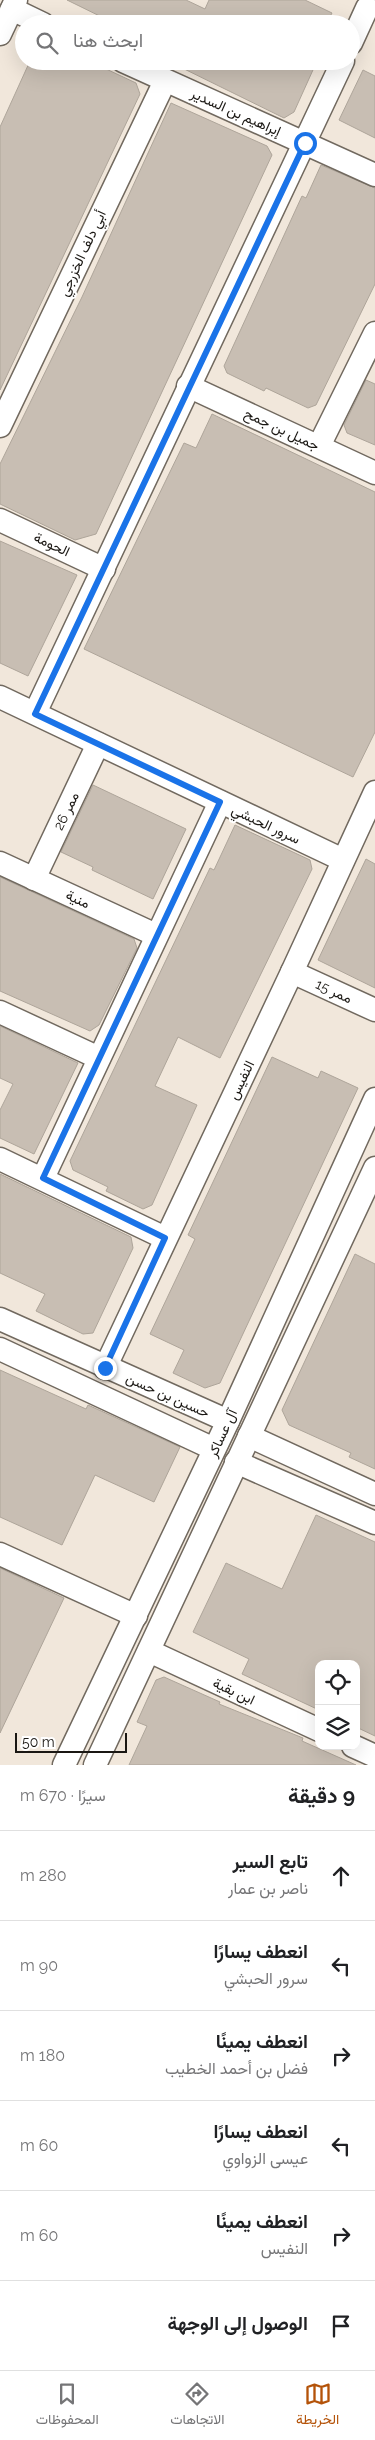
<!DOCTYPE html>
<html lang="ar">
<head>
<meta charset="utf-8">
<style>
  :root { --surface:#fff; --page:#f6f6f6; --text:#202124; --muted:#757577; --line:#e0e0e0; --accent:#b45309 }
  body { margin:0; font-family:Raleway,Vazirmatn,sans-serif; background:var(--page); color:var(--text); direction:rtl }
  .controls { position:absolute; right:15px; bottom:15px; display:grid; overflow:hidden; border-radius:10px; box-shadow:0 5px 20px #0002 }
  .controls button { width:45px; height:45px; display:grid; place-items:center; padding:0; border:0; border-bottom:1px solid var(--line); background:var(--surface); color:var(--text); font:25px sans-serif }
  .scale { position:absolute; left:15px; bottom:12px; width:112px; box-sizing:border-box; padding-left:5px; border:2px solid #1a1713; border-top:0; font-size:14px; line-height:18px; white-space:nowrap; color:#1a1713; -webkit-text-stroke:4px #fff; paint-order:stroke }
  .stop { position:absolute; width:15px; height:15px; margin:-11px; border:4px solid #1a73e8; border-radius:50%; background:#fff }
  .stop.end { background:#1a73e8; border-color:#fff; box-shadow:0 1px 5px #0008 }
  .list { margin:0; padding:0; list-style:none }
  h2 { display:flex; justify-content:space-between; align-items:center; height:65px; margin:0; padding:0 20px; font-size:21px }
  h2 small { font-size:16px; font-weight:400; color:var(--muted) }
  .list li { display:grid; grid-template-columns:32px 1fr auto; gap:15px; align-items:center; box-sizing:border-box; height:90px; padding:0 20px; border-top:1px solid var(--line) }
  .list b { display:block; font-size:19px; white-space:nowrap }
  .list p { margin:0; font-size:16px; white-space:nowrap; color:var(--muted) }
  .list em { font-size:16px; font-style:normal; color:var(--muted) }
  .icon { flex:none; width:28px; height:28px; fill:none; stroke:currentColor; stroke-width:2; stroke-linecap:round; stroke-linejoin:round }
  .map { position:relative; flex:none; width:375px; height:1765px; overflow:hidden; direction:ltr }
  .search { position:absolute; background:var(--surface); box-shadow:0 5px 20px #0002; left:15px; right:15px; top:15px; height:55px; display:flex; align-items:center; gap:12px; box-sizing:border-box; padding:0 18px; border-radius:28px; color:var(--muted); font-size:19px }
  .sheet { height:605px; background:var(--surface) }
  nav { display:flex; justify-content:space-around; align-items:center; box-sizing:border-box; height:70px; border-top:1px solid var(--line); background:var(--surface); font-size:14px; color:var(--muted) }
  nav a { display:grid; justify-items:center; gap:2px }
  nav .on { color:var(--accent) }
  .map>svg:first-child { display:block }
  .building { fill:#c8beb3; stroke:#aea59a }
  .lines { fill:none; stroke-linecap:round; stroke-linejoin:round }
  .minor-casing { stroke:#71695f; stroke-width:25 }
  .minor { stroke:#fff; stroke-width:22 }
  .route { stroke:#1a73e8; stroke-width:6 }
  .labels { text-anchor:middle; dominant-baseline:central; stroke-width:4; stroke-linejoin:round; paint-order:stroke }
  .street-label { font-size:14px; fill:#1a1713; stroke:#fff }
</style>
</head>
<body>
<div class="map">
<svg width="375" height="1765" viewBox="0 0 375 1765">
  <rect width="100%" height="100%" fill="#f1e7db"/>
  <g class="building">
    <path d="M 67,0 L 186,0 L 205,9 L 209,0 L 305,0 L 332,13 L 326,24 L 116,24 Z"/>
    <path d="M 30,61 L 89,61 L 136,83 L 140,94 L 0,390 L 0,127 Z"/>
    <path d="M 168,61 L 317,61 L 294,112 L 284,118 Z"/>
    <path d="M 363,70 L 375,76 L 375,138 L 339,120 Z"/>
    <path d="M 171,103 L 267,146 L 272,155 L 96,534 L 75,540 L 0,504 L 0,464 L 82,297 Z"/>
    <path d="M 321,165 L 375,188 L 375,284 L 316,405 L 308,408 L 266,388 L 264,391 L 227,373 L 224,366 L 302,196 L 306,198 Z"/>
    <path d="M 366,380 L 375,384 L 375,445 L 347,433 L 344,425 Z"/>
    <path d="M 212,414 L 375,492 L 375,732 L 353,777 L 84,649 L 184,443 L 196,448 Z"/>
    <path d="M 0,541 L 77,575 L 28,676 L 0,663 Z"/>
    <path d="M 93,785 L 186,829 L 153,899 L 92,870 L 93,867 L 61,852 Z"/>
    <path d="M 235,825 L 310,860 L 312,869 L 220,1058 L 178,1037 L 155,1086 L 197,1105 L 152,1205 L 143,1209 L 106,1191 L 108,1187 L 73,1170 L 70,1161 L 210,868 L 214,870 Z"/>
    <path d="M 366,859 L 375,864 L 375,988 L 318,960 Z"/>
    <path d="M 0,877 L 134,939 L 137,948 L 134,954 L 99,1025 L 90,1031 L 0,991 Z"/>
    <path d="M 0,1026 L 78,1063 L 34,1154 L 0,1138 L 0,1110 L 13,1084 L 0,1078 Z"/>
    <path d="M 272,1057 L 318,1078 L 321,1071 L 358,1088 L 220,1383 L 205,1388 L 173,1373 L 184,1350 L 150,1334 L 195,1239 L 188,1235 Z"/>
    <path d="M 0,1174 L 131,1237 L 133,1248 L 93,1333 L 83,1334 L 36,1311 L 45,1294 L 0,1273 Z"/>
    <path d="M 355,1254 L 375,1264 L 375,1469 L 349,1457 L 351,1453 L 289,1425 L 282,1410 Z"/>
    <path d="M 0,1370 L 86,1409 L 88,1405 L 180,1447 L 154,1502 L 95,1475 L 62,1545 L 0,1517 Z"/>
    <path d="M 316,1515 L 375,1542 L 375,1736 L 356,1727 L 356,1664 L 319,1664 L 319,1710 L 242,1674 L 249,1659 L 193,1632 L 226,1563 L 282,1589 Z"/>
    <path d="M 0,1568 L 64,1598 L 0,1733 Z"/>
    <path d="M 164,1677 L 220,1702 L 219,1704 L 303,1738 L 302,1741 L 356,1765 L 129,1765 L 147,1726 L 137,1722 L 156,1680 Z"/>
  </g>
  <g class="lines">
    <defs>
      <g id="minor">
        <path d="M 12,9 L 43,24"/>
        <path d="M 0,34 L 16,0"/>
        <path d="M 351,43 L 367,8"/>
        <path d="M 123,61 L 375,175"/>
        <path d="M 188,386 L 375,473"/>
        <path d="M 0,426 L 165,81"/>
        <path d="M 319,446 L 375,333"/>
        <path d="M 0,520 L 104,569"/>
        <path d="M 0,697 L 343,860"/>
        <path d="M 35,713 L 343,61"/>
        <path d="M 0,863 L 156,935"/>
        <path d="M 34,879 L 98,744"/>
        <path d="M 292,972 L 375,1010"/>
        <path d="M 0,1012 L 99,1058"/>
        <path d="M 0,1159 L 165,1238"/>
        <path d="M 43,1178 L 220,802"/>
        <path d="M 0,1319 L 228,1421"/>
        <path d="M 0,1349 L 214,1449"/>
        <path d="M 105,1368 L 292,972 L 375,792"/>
        <path d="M 249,1436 L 375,1494"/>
        <path d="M 236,1462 L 375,1523"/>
        <path d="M 0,1554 L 136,1616"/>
        <path d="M 149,1651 L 319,1730"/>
        <path d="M 353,1746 L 375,1756"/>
        <path d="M 64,1765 L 228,1421 L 375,1099"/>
        <path d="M 95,1765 L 375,1168"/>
      </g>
    </defs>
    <use href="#minor" class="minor-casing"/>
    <use href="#minor" class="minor"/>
  </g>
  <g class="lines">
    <path class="route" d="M 105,1368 L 165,1238 L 43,1178 L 220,802 L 35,714 L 305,143"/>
  </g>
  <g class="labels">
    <g class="street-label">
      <text transform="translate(236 112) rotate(24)">إبراهيم بن السدير</text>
      <text transform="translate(82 253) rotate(-65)">أبي دلف الخزرجي</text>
      <text transform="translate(282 429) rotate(25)">جميل بن جمح</text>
      <text transform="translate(52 544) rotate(25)">الحومة</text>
      <text transform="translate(66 811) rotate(-64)">ممر 26</text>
      <text transform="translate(266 824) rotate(25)">سرور الحبشي</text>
      <text transform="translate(78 899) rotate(25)">منية</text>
      <text transform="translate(334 991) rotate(25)">ممر 15</text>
      <text transform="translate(241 1080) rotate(-64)">النفيس</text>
      <text transform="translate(168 1395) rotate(24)">حسين بن حسن</text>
      <text transform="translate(222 1433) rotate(-65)">آل عساكر</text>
      <text transform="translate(234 1691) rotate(25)">ابن بقية</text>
    </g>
  </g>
</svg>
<div class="controls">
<button><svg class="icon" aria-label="locate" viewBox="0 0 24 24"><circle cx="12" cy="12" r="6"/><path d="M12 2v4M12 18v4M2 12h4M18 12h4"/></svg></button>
<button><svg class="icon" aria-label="layers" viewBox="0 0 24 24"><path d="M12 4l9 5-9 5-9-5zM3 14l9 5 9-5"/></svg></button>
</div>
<div class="scale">50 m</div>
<div class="stop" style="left:305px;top:143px"></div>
<div class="stop end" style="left:105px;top:1368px"></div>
<div class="search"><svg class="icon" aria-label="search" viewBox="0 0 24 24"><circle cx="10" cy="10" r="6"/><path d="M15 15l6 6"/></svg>ابحث هنا</div>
</div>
<section class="sheet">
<h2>9 دقيقة<small>سيرًا · 670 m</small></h2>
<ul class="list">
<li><svg class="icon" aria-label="ahead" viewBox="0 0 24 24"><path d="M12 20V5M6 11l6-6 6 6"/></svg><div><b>تابع السير</b><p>ناصر بن عمار</p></div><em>280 m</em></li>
<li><svg class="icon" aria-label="left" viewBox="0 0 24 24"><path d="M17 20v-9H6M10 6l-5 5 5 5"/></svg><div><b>انعطف يسارًا</b><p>سرور الحبشي</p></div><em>90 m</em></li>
<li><svg class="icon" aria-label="right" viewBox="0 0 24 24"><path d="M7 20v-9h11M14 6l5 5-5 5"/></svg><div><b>انعطف يمينًا</b><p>فضل بن أحمد الخطيب</p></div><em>180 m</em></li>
<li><svg class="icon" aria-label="left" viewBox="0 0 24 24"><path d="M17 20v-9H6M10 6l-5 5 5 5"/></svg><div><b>انعطف يسارًا</b><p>عيسى الزواوي</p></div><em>60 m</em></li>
<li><svg class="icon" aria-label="right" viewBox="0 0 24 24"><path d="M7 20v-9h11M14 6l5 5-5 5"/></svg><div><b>انعطف يمينًا</b><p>النفيس</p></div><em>60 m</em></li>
<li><svg class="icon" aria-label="arrive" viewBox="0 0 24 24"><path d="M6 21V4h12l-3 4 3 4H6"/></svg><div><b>الوصول إلى الوجهة</b></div></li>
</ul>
</section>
<nav>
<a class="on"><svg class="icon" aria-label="map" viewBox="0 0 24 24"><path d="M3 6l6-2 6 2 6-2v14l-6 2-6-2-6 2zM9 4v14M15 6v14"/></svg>الخريطة</a>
<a><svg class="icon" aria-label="directions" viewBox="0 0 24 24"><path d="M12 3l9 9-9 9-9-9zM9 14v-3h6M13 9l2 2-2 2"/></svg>الاتجاهات</a>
<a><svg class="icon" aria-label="saved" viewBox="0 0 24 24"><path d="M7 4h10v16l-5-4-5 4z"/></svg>المحفوظات</a>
</nav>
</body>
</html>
